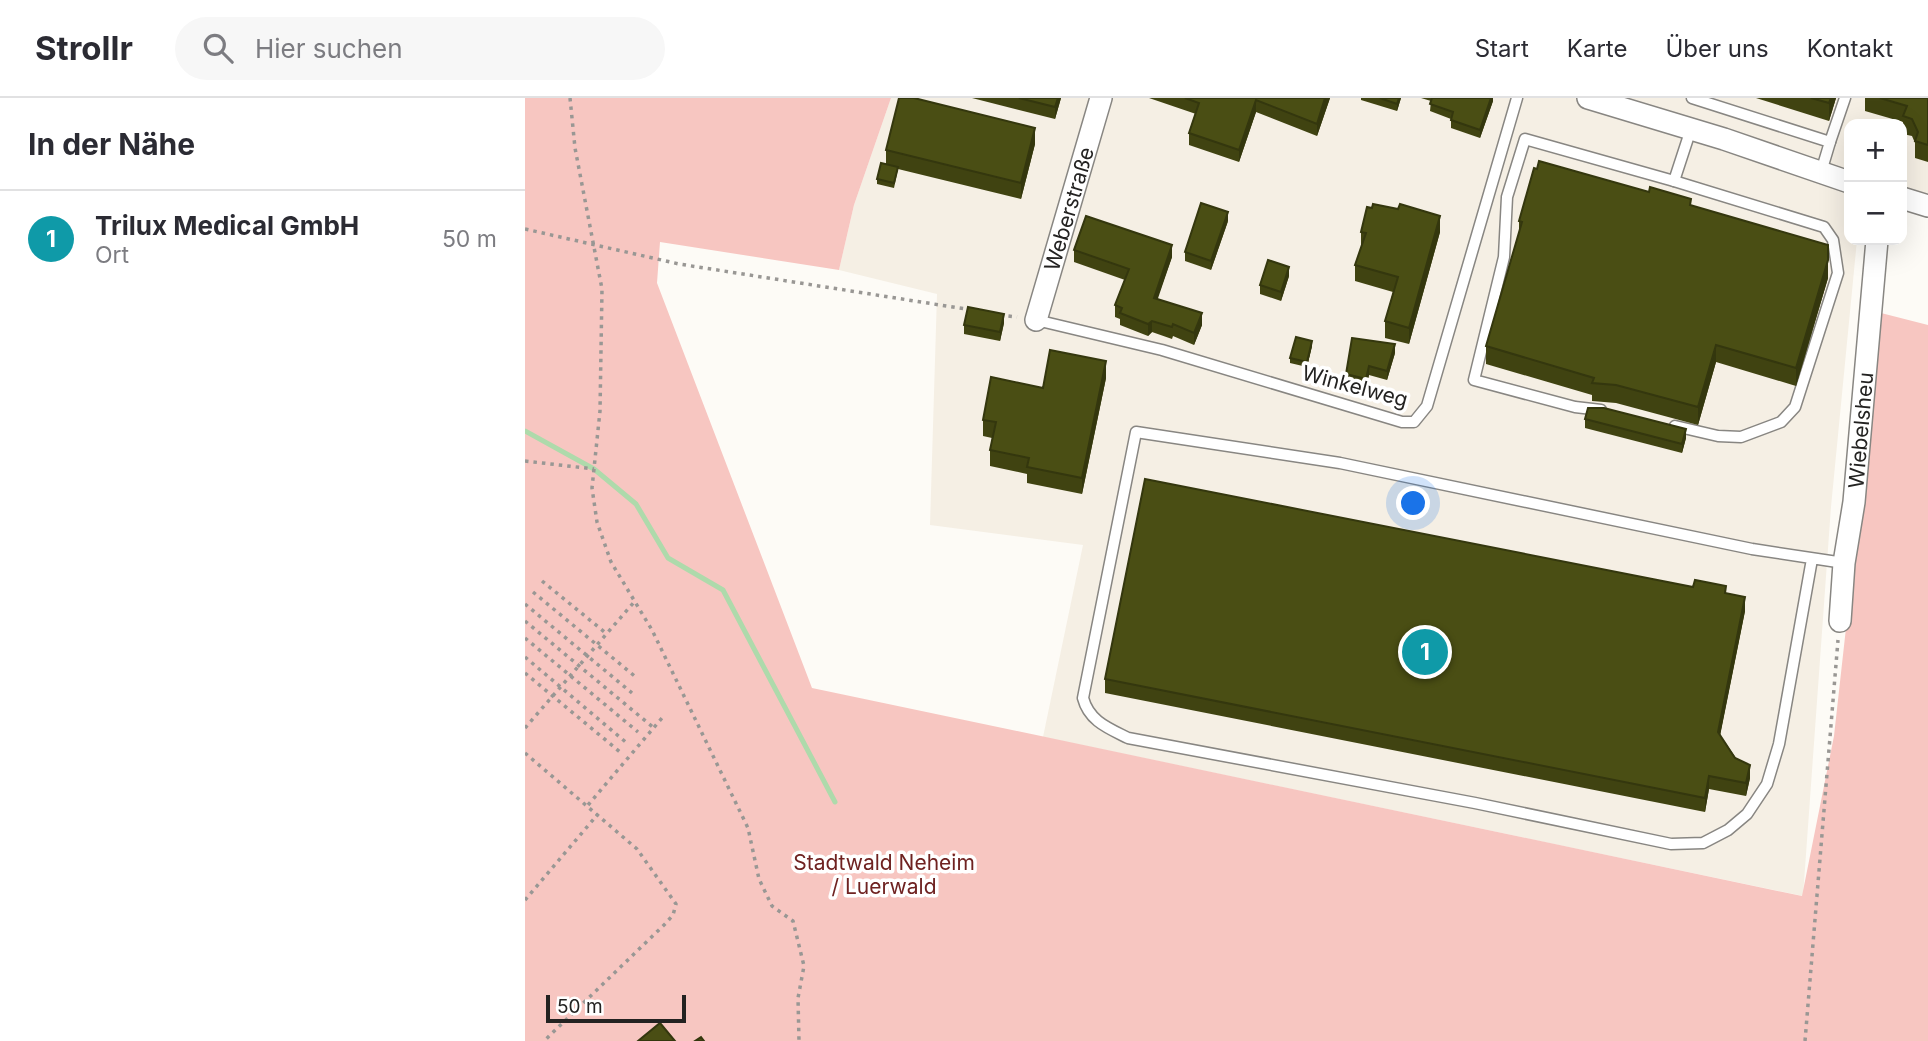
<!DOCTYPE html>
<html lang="de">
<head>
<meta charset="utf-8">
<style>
  :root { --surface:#fff; --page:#f7f7f7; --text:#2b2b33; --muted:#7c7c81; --line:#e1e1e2; --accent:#d93025 }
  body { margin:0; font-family:Inter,sans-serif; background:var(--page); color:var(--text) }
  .controls { position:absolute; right:21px; top:21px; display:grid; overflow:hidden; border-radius:14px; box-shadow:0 7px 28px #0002 }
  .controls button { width:63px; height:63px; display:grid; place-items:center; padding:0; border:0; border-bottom:2px solid var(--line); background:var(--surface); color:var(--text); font:35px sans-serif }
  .scale { position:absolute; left:21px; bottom:18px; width:140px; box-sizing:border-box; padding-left:7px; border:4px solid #232221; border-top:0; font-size:19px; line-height:24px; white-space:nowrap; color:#232221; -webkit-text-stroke:5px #fff; paint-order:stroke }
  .you { position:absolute; left:889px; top:406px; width:24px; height:24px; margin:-18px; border:5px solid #fff; border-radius:50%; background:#1a73e8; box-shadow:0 0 0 10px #1a73e833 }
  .badge { display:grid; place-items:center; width:46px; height:46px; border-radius:50%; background:var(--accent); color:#fff; font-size:23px; font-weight:700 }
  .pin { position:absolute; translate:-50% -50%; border:4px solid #fff; box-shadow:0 2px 7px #0006 }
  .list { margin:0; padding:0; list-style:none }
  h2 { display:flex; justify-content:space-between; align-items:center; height:91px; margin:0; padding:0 28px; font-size:30px }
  h2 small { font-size:23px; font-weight:400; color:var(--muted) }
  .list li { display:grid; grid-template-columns:46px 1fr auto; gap:21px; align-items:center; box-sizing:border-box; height:98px; padding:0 28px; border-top:2px solid var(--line) }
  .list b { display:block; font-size:26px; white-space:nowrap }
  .list p { margin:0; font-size:23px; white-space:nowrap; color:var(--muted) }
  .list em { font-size:23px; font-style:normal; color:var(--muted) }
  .icon { flex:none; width:38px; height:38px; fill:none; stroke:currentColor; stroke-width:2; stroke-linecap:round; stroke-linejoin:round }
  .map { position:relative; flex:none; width:1403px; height:943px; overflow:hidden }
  header { display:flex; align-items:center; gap:42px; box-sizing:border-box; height:98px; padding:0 35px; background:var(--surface); border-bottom:2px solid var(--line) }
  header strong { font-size:33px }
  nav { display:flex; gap:38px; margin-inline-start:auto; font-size:24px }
  .search { width:490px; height:63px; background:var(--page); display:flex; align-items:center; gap:18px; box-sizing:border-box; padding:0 24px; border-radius:38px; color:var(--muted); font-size:26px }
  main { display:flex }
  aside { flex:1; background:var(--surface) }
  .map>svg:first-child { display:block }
  .built { fill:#f5efe4 }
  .green { fill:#f7c6c1 }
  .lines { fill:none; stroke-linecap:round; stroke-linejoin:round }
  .stream { stroke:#aedaab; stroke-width:5 }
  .service-casing { stroke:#888682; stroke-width:13 }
  .minor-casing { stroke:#888682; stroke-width:24 }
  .path { stroke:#999794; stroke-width:3.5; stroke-dasharray:3.5 5; stroke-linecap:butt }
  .service { stroke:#fff; stroke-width:10 }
  .minor { stroke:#fff; stroke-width:21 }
  .wall { fill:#404311 }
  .shaded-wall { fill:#34370e }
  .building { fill:#4a4e14; stroke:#34370e; stroke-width:2 }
  .labels { text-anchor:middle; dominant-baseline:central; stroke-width:7; stroke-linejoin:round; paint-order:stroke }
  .street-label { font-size:21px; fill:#232221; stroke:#fff }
  .park-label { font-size:21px; fill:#6f2221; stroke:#fff }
</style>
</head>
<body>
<header>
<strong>Strollr</strong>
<div class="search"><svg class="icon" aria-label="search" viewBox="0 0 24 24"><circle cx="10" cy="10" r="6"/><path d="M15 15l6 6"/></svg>Hier suchen</div>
<nav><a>Start</a><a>Karte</a><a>Über uns</a><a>Kontakt</a></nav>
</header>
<main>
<aside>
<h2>In der Nähe<small></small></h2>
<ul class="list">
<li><span class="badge" style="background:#0f9aa8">1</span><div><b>Trilux Medical GmbH</b><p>Ort</p></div><em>50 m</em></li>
</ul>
</aside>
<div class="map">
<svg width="1403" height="943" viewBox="0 0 1403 943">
  <rect width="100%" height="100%" fill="#fdfbf6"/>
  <path class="built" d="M 366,0 L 1403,0 L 1403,97 L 1377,89 L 1377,26 L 1324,26 L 1324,142 L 1332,142 L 1306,409 L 1278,798 L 518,639 L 558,447 L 405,427 L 412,196 L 314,172 L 329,107 Z"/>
  <path class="green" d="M 0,0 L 366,0 L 329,107 L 314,172 L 135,144 L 132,185 L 287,590 L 1277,798 L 1309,638 L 1356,215 L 1403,227 L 1403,943 L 0,943 Z"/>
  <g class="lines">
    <path class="stream" d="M 0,333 L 69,371 L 111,406 L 143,460 L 198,492 L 310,704"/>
    <defs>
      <g id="service">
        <path d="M 1167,0 L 1305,44 L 1296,74"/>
        <path d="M 1305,44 L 1320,0"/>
        <path d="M 1149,83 L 1299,129 L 1308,142 L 1313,175 L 1270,309 L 1256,324 L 1216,339 L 1193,338 L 1150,328"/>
        <path d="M 511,222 L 637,252 L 877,324 L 889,324 L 902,308 L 992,0"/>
        <path d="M 1076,312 L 1050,309 L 949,282 L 979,159 L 982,99 L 1000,41 L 1149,83 L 1166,31"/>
        <path d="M 1287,461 L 1254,646 L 1242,686 L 1222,716 L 1203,732 L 1178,745 L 1146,746 L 950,705 L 603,640 C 583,630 564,623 558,600 L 611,334 L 815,365 L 1227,451 L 1319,465"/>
      </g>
      <g id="minor">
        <path d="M 1063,0 L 1199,41 L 1324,84"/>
        <path d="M 1377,100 L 1403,108"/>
        <path id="s1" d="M 511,222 L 576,0"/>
        <path id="s2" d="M 1315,523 L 1319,465 L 1329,404 L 1352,142"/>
      </g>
    </defs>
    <use href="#service" class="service-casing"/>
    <use href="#minor" class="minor-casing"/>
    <g class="path">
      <path d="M 45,0 L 50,50 L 77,191 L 75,313 L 67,390 L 72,424 L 86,464 L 127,532 L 223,730 L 234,781 L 247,808 L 268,823 L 279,868 L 273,900 L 274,943"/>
      <path d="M 0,131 L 154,166 L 447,212"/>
      <path d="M 475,217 L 492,219"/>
      <path d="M 0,363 L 69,371"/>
      <path d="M 17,483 L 82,536"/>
      <path d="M 8,494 L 112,580"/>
      <path d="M 0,506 L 107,595"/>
      <path d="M 0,523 L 129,630"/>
      <path d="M 0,540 L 113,634"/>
      <path d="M 0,559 L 103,646"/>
      <path d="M 0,575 L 95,654"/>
      <path d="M 0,630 L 110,503"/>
      <path d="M 0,655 L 112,751 L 151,806 L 148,817 L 140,826 L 19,943"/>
      <path d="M 63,707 L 137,620"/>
      <path d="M 0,802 L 73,716"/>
      <path d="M 1280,943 L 1313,542"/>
    </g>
    <use href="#service" class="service"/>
    <use href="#minor" class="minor"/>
  </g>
  <g class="wall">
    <path d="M 447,0 L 536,0 L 530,21 Z"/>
    <path d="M 624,0 L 805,0 L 792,38 L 731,14 L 714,64 L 664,47 L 664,35 L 671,16 Z"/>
    <path d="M 836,0 L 876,0 L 872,13 L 836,2 Z"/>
    <path d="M 896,0 L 968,0 L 968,3 L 955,40 L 926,30 L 926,21 L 905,13 L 906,3 Z"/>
    <path d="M 1231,0 L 1311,0 L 1304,23 Z"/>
    <path d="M 1340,0 L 1403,0 L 1403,64 L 1390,60 L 1390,45 L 1387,38 L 1378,36 L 1378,24 L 1340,13 Z"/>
    <path d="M 510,46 L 496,101 L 373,71 L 369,90 L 352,86 L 352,81 L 361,66 L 361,52 Z"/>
    <path d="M 1166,107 L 1303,165 L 1303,180 L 1271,288 L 1191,264 L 1173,327 L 1091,305 L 1067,303 L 1067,297 L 961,266 L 961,248 L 994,135 L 994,123 Z"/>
    <path d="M 703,123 L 686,172 L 660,163 L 660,154 Z"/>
    <path d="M 836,134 L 915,134 L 884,246 L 860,240 L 860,223 L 868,194 L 830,183 L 830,167 L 836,151 Z"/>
    <path d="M 549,152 L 647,159 L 632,201 L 677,227 L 669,247 L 648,238 L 647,241 L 627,234 L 623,238 L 595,227 L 595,221 L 590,219 L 590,207 L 600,182 L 549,164 Z"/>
    <path d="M 764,178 L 756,203 L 735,196 L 735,187 Z"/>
    <path d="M 479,225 L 475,243 L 439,236 L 439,227 Z"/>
    <path d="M 787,248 L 782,269 L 765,265 L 765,260 Z"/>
    <path d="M 870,255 L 862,282 L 844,277 L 841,290 L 821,284 L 821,276 Z"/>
    <path d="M 581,280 L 557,396 L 502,385 L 502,376 L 465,368 L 465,352 L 467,340 L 458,338 L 458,322 L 518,290 Z"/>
    <path d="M 1060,321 L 1161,340 L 1157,355 L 1060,330 Z"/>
    <path d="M 1201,496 L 1220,513 L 1195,637 L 1225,680 L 1221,698 L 1184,691 L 1180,714 L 580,595 L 580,581 Z"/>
  </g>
  <g class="shaded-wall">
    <path d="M 533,0 L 536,0 L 530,21 L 530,9 Z"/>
    <path d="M 800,0 L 805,0 L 792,38 L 792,26 Z"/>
    <path d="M 874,0 L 876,0 L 872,13 L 872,6 Z"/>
    <path d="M 966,0 L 968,0 L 968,3 L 955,40 L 955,32 Z"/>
    <path d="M 1306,0 L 1311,0 L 1304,23 L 1304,5 Z"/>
    <path d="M 731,2 L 731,14 L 714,64 L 714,52 Z"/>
    <path d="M 510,30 L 510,46 L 496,101 L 496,85 Z"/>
    <path d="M 703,114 L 703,123 L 686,172 L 686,163 Z"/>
    <path d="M 915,118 L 915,134 L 884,246 L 884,230 Z"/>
    <path d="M 647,147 L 647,159 L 629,212 L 629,200 Z"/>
    <path d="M 1303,147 L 1303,180 L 1271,288 L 1271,270 Z"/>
    <path d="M 764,169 L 764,178 L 756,203 L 756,194 Z"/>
    <path d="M 677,215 L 677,227 L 669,247 L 669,235 Z"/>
    <path d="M 479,216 L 479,225 L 475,243 L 475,234 Z"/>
    <path d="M 627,223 L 627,234 L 623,238 L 623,226 Z"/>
    <path d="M 787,243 L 787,248 L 782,269 L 782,264 Z"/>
    <path d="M 870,246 L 870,255 L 862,282 L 862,273 Z"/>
    <path d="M 1191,247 L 1191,264 L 1173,327 L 1173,309 Z"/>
    <path d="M 581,263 L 581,280 L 557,396 L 557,380 Z"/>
    <path d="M 844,268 L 844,277 L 841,290 L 841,281 Z"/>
    <path d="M 1161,331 L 1161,340 L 1157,355 L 1157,346 Z"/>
    <path d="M 1220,499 L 1220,513 L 1193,648 L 1193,634 Z"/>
    <path d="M 1225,667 L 1225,680 L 1221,698 L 1221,685 Z"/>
    <path d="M 1184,678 L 1184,691 L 1180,714 L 1180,700 Z"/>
  </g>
  <g class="building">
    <path d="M 374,0 L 389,0 L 510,30 L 496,85 L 361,52 Z"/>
    <path d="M 494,0 L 533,0 L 530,9 Z"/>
    <path d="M 660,0 L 800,0 L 792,26 L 731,2 L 714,52 L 664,35 L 674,5 Z"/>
    <path d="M 855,0 L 874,0 L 872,6 Z"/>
    <path d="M 907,0 L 966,0 L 955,32 L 926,22 L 928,14 L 905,6 Z"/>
    <path d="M 1286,0 L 1306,0 L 1304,5 Z"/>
    <path d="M 1355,0 L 1403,0 L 1403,47 L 1390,43 L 1393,34 L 1387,21 L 1378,18 L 1382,8 Z"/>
    <path d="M 1014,63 L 1124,94 L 1125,89 L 1166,101 L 1165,107 L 1303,147 L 1303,162 L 1271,270 L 1191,247 L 1173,309 L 1091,287 L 1067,285 L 1069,280 L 961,248 L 997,124 L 994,123 L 1009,70 L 1012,71 Z"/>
    <path d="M 356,65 L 373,69 L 369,85 L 352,81 Z"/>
    <path d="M 676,105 L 703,114 L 686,163 L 660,154 Z"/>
    <path d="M 848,106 L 873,111 L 875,106 L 915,118 L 884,230 L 860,223 L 873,179 L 830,167 L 841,135 L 836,134 L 842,109 L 847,110 Z"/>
    <path d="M 561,118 L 647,147 L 629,200 L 677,215 L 669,235 L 648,226 L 647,229 L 627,223 L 623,226 L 595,215 L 597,210 L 590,207 L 604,171 L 549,152 Z"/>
    <path d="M 743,162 L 764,169 L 756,194 L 735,187 Z"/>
    <path d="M 443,209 L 479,216 L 475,234 L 439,227 Z"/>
    <path d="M 771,239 L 787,243 L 782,264 L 765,260 Z"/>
    <path d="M 827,240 L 870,246 L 862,273 L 844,268 L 841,281 L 821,276 Z"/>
    <path d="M 525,252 L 581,263 L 557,380 L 502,369 L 504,360 L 465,352 L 471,324 L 458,322 L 466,279 L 518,290 Z"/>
    <path d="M 1063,310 L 1079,310 L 1161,331 L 1157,346 L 1060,321 Z"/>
    <path d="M 620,381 L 1168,489 L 1170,482 L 1201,488 L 1200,495 L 1220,499 L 1193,634 L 1210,660 L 1225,667 L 1221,685 L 1184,678 L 1180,700 L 580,581 Z"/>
    <path d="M 135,925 L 150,943 L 113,943 Z"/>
    <path d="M 176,939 L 179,943 L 170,943 Z"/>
  </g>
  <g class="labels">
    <g class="street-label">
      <text stroke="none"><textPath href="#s1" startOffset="116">Weberstraße</textPath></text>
      <text transform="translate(830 288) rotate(15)">Winkelweg</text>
      <text stroke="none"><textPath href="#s2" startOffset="192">Wiebelsheu</textPath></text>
    </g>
    <g class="park-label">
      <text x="359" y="764">Stadtwald Neheim<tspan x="359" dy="24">/ Luerwald</tspan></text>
    </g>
  </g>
</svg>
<div class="controls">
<button>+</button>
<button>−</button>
</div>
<div class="scale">50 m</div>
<div class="you"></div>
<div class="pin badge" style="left:900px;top:554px;background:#0f9aa8">1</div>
</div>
</main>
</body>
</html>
